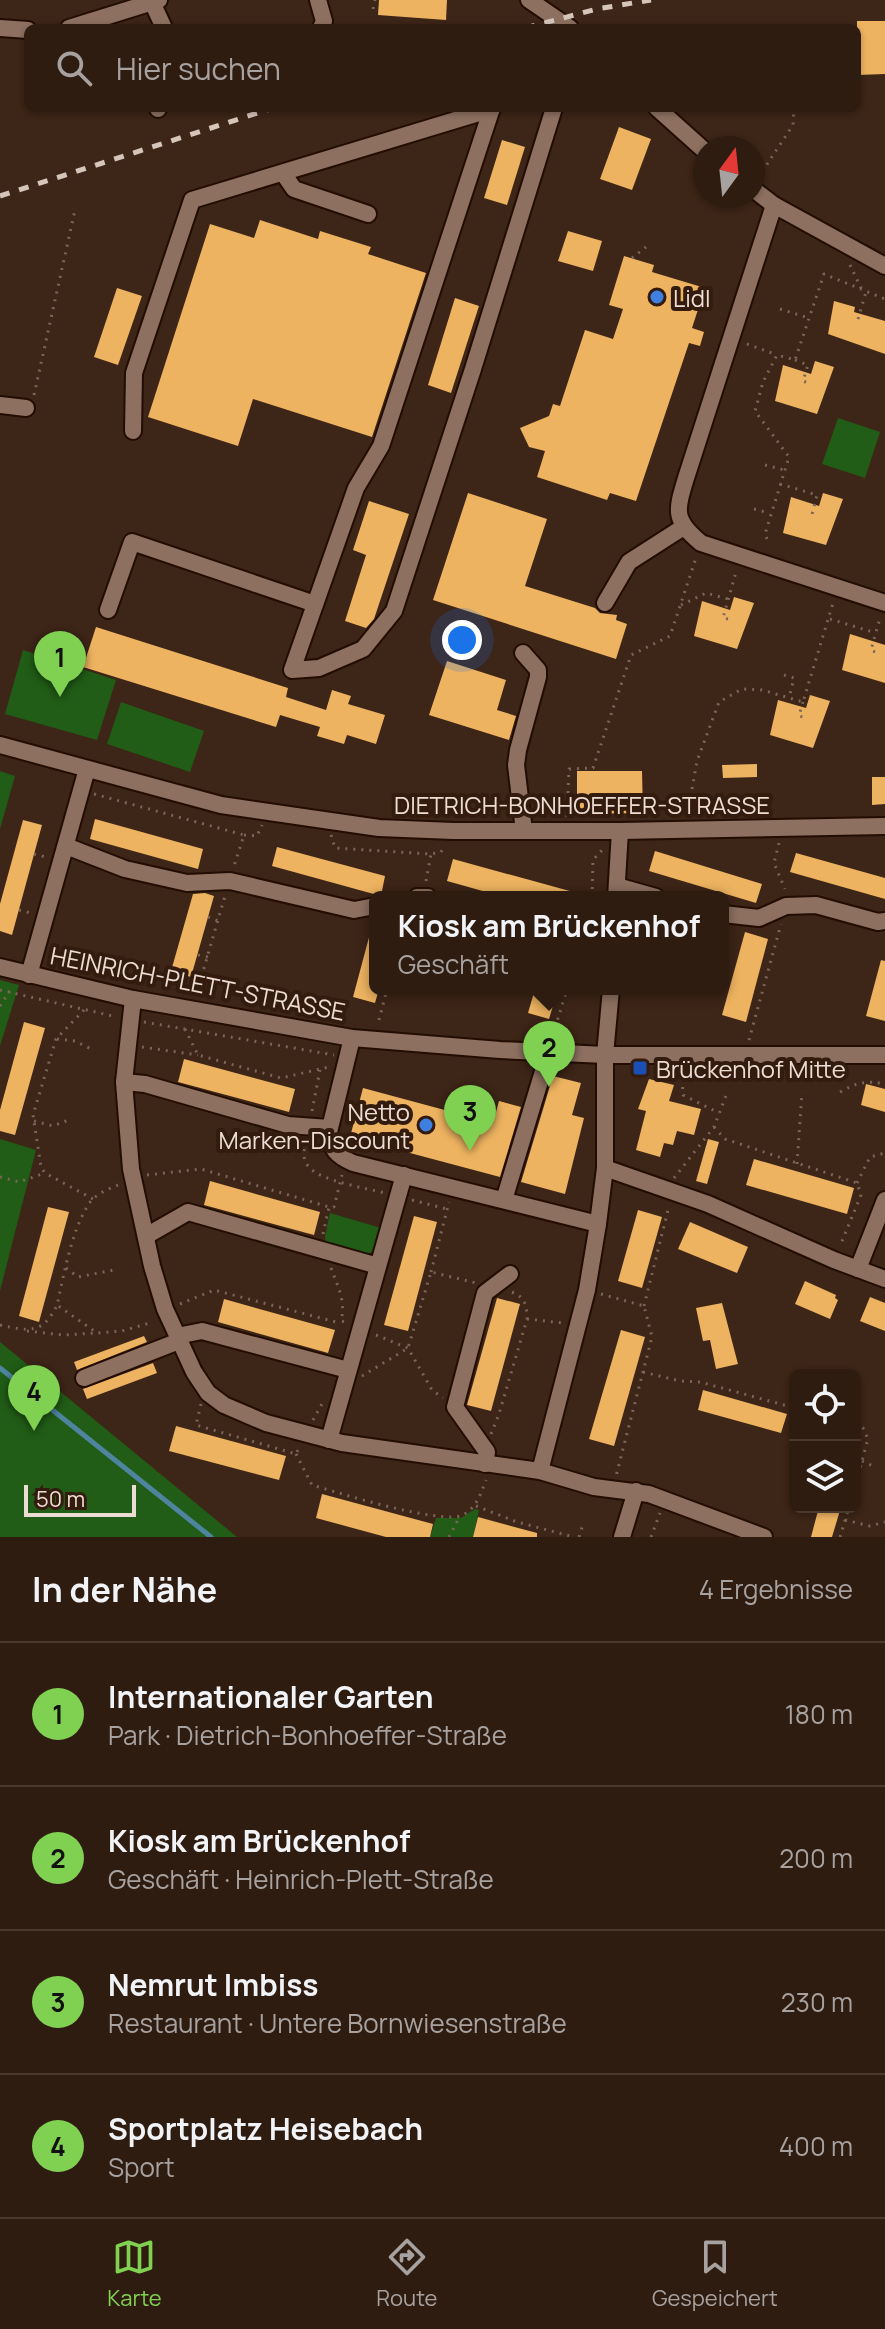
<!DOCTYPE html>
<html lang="de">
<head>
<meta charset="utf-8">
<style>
  :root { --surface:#2e1c11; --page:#3a291f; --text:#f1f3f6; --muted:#a7a19f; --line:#493a31; --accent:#80d051 }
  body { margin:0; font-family:Manrope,sans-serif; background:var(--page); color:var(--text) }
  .controls { position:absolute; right:24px; bottom:24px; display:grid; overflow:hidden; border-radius:12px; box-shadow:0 2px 6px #0004 }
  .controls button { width:72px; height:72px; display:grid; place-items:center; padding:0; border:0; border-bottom:2px solid var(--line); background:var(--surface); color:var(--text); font:40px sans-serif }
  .compass { position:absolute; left:693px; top:136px; width:72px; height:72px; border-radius:50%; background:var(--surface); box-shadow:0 2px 6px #0004; rotate:15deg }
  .scale { position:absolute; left:24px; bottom:20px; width:112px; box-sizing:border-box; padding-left:8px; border:4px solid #ecdcd3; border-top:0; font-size:22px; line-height:28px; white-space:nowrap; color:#ecdcd3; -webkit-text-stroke:6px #331b0d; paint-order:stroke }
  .you { position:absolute; left:462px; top:640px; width:28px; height:28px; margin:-20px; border:6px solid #fff; border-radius:50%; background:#1a73e8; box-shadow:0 0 0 12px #1a73e833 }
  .badge { display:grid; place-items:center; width:52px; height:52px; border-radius:50%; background:var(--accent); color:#111; font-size:26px; font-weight:700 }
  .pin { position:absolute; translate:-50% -66px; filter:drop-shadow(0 2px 4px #0008) }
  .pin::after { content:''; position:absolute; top:42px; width:28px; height:24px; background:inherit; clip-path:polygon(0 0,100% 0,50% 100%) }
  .popup { position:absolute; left:369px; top:891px; width:360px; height:104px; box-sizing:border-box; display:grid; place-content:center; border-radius:12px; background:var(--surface); filter:drop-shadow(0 2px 6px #0005); font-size:26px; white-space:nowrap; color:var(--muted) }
  .popup b { font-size:30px; color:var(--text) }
  .popup::after { content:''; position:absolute; left:50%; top:100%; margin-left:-16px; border:16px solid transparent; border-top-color:var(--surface) }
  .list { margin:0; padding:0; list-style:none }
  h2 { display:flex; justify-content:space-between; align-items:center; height:104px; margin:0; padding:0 32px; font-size:34px }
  h2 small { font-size:26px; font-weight:400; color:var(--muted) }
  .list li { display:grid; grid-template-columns:52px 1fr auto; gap:24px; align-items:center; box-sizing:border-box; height:144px; padding:0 32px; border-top:2px solid var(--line) }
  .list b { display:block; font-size:30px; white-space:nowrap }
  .list p { margin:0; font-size:26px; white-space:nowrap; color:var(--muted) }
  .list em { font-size:26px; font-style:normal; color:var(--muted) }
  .icon { flex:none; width:44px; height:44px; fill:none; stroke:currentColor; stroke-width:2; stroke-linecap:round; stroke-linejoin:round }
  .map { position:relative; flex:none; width:885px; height:1537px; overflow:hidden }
  .search { position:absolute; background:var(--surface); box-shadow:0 2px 6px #0004; left:24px; right:24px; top:24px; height:88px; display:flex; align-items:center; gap:20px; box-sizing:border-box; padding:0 28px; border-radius:12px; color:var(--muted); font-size:30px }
  .sheet { height:680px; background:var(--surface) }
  nav { display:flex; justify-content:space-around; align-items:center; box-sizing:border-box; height:112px; border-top:2px solid var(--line); background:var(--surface); font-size:22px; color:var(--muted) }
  nav a { display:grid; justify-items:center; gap:4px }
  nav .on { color:var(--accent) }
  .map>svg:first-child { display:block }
  .green { fill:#215d16 }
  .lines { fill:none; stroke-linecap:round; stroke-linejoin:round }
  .stream { stroke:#4e849e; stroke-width:5 }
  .building { fill:#edb360 }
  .minor-casing { stroke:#230d02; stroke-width:20 }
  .path { stroke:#7a6559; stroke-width:3; stroke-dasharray:2 6; stroke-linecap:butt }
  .minor { stroke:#8d7060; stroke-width:16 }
  .rail { stroke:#d6c5bb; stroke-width:5; stroke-dasharray:10 10; stroke-linecap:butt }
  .shop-dot { fill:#3f7fe0; stroke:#331b0d; stroke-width:3 }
  .transit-dot { fill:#1a4fb4; stroke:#331b0d; stroke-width:3 }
  .labels { text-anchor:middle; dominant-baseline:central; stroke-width:8; stroke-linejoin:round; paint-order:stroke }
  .poi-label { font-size:24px; fill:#ecdcd3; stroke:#331b0d; text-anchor:start }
  .street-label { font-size:24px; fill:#ecdcd3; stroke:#331b0d }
</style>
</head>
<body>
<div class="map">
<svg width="885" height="1537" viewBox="0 0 885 1537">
  <rect width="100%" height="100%" fill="#3d2517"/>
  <g class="green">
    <path d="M 838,418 L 880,432 L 865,478 L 822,464 Z"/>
    <path d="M 23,650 L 116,680 L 97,740 L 5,714 Z"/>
    <path d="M 121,702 L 204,731 L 190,772 L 107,744 Z"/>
    <path d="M 0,771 L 15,776 L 0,829 Z"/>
    <path d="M 0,980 L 19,985 L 0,1046 Z"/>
    <path d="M 0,1139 L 36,1150 L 0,1291 Z"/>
    <path d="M 330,1213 L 381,1228 L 372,1252 L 361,1255 L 326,1245 L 325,1237 Z"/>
    <path d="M 0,1342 L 237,1537 L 0,1537 Z"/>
    <path d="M 475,1509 L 479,1510 L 473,1537 L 430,1537 L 436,1518 L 461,1518 Z"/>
  </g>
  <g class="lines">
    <path class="stream" d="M 0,1368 L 211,1537"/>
  </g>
  <g class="building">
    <path d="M 379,0 L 447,0 L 446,20 L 378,15 Z"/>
    <path d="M 857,21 L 885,21 L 885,74 L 857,75 Z"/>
    <path d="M 619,127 L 651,139 L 632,190 L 600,179 Z"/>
    <path d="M 502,140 L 525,147 L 507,205 L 484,198 Z"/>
    <path d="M 260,220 L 318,239 L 320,231 L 371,247 L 368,254 L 426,273 L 372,437 L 253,399 L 238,446 L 148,417 L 210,224 L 254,238 Z"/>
    <path d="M 568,231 L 602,241 L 593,271 L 558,261 Z"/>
    <path d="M 624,256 L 654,265 L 652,272 L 705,288 L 692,328 L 704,332 L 700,346 L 689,343 L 636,501 L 610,493 L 607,500 L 537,477 L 545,451 L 529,447 L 520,428 L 549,416 L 553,404 L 560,406 L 585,330 L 613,339 L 623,309 L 609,305 Z"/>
    <path d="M 117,288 L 142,296 L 118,365 L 94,357 Z"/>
    <path d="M 455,298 L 479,306 L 451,393 L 428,385 Z"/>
    <path d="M 834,301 L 855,307 L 854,312 L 885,321 L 885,354 L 828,334 Z"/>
    <path d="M 815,361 L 834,367 L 817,414 L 775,401 L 783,365 L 811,374 Z"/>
    <path d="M 468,493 L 547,519 L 525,586 L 595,608 L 600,613 L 617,615 L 616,620 L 627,624 L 616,659 L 433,600 Z"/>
    <path d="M 823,493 L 843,499 L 826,545 L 783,533 L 791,497 L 819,506 Z"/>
    <path d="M 369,501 L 409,514 L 374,619 L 366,628 L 345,621 L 366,555 L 353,550 Z"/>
    <path d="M 734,597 L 754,603 L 737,649 L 694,636 L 702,601 L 730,610 Z"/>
    <path d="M 96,627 L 288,688 L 286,697 L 326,710 L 332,690 L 351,696 L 348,704 L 385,715 L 376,744 L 347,735 L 344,744 L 317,736 L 320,727 L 280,715 L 276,727 L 83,667 Z"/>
    <path d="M 850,634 L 885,645 L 885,683 L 842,670 Z"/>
    <path d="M 447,661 L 506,680 L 497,710 L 516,716 L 509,740 L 429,715 Z"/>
    <path d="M 810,695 L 830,701 L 813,748 L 770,735 L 778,700 L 806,708 Z"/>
    <path d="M 757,764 L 757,777 L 723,778 L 722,765 Z"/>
    <path d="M 577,771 L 642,771 L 643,813 L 577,814 Z"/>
    <path d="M 872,777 L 885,777 L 885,804 L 872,805 Z"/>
    <path d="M 95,819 L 203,849 L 198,869 L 90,839 Z"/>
    <path d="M 23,820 L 42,825 L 12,935 L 0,931 L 0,904 Z"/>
    <path d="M 277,847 L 385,876 L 381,896 L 272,866 Z"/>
    <path d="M 655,851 L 762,884 L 756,903 L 649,871 Z"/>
    <path d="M 796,853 L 885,878 L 885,899 L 790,872 Z"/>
    <path d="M 453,859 L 577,893 L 577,897 L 504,897 L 447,881 Z"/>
    <path d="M 205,893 L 214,896 L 191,977 L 171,971 L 193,894 Z"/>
    <path d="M 371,930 L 375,931 L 375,989 L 379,989 L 375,1003 L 353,997 Z"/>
    <path d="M 745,932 L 768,939 L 746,1022 L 722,1015 Z"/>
    <path d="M 881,960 L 885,961 L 885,1021 L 866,1016 Z"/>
    <path d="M 535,989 L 558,989 L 549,1019 L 528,1013 Z"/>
    <path d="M 24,1022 L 45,1028 L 15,1135 L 0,1131 L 0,1110 Z"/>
    <path d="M 184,1059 L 295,1089 L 289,1112 L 178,1082 Z"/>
    <path d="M 553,1076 L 581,1083 L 572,1115 L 584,1118 L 565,1194 L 521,1182 Z"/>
    <path d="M 649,1079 L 674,1085 L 669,1101 L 701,1109 L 694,1135 L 677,1131 L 673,1145 L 664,1143 L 660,1157 L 636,1150 L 646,1111 L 638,1109 Z"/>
    <path d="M 866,1084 L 885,1089 L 885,1112 L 861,1105 Z"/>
    <path d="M 363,1088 L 493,1123 L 499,1101 L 521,1107 L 500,1177 L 350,1137 Z"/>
    <path d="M 708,1139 L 719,1142 L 707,1184 L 696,1181 Z"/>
    <path d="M 754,1159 L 854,1188 L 847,1214 L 746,1185 Z"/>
    <path d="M 210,1181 L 320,1212 L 314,1235 L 204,1205 Z"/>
    <path d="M 48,1207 L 69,1212 L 39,1322 L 19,1316 Z"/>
    <path d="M 638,1210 L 662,1217 L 642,1288 L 618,1281 Z"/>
    <path d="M 414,1216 L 437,1222 L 408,1331 L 384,1325 Z"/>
    <path d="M 690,1222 L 748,1247 L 737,1273 L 678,1249 Z"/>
    <path d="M 805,1281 L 836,1295 L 835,1298 L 838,1300 L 830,1319 L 795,1304 Z"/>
    <path d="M 870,1297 L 885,1303 L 885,1331 L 860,1321 Z"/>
    <path d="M 497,1298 L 520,1304 L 491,1411 L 467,1405 Z"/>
    <path d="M 224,1299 L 335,1330 L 328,1353 L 218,1322 Z"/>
    <path d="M 722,1303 L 738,1364 L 716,1369 L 710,1340 L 703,1341 L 696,1308 Z"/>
    <path d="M 621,1330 L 645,1337 L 614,1446 L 589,1439 Z"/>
    <path d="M 144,1336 L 147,1342 L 77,1370 L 74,1362 Z"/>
    <path d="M 153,1363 L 157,1373 L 87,1399 L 83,1389 Z"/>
    <path d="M 703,1390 L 787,1414 L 781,1433 L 698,1410 Z"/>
    <path d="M 176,1426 L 286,1456 L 279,1480 L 169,1451 Z"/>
    <path d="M 322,1494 L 433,1524 L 430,1537 L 386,1537 L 316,1518 Z"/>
    <path d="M 819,1507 L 841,1507 L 832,1537 L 811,1537 Z"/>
    <path d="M 478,1517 L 537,1533 L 537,1537 L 473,1537 Z"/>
  </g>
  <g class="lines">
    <defs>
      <g id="minor">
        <path d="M 147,0 L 152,2 L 164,28"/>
        <path d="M 318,0 L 324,21 L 321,28"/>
        <path d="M 529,0 L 570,28"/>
        <path d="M 0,28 L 28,30"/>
        <path d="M 69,28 L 159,0"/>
        <path d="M 492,108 L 381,446 L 356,488 L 292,670 L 319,668 L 363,649 L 394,611 L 473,369 L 554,108"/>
        <path d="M 657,108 L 705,151"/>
        <path d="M 158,109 L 158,108"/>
        <path d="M 283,173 L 294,189 L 368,214"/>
        <path d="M 753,189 L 774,205 L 885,266"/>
        <path d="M 774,205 L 686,478 C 676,511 673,520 701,543 L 885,603"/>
        <path d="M 0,405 L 26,408"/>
        <path d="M 133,431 L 134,373 L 192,200 L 492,109"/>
        <path d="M 605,603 L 629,562 L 682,528"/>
        <path d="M 108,610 L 132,542 L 315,604"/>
        <path d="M 523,653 L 538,670 L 538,677 L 518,750 L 516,765 L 524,831"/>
        <path d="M 0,745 L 221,805 L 379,828 L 453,831 L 620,831 L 885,826"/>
        <path d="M 66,846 L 125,869 L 187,883 L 230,881 L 354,910 L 375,906"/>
        <path d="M 617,886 L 656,897"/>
        <path d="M 417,897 L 428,897"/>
        <path d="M 616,897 L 620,831"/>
        <path d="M 723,914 L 759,918 L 786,906 L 816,905 L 878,922 L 885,921"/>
        <path d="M 0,967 L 133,999 L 352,1038 L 500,1050 L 605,1055 L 885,1055"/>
        <path d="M 29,975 L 87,769"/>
        <path d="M 133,999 L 124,1082 L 131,1169 L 152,1266 L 165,1309 L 194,1372 L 208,1393 L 224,1405 L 266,1423 L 342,1443 L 540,1471 L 594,1487 L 649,1494 L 764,1537"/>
        <path d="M 352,1038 L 329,1132 C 330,1149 337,1156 353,1163 L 598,1224"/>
        <path d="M 124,1082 L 145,1084 L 288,1125 L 329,1128"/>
        <path d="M 605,1168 L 708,1204 L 834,1260 L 885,1279"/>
        <path d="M 504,1200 L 544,1068"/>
        <path d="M 146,1236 L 188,1212 L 378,1266"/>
        <path d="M 858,1269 L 885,1200"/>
        <path d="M 177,1336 L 202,1331 L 348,1370"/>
        <path d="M 84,1378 L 179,1341"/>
        <path d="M 329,1440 L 404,1175"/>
        <path d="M 485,1464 L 487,1452 L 455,1407 L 485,1293 L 510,1274"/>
        <path d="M 540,1471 L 587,1290 L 598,1224 L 605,1168 L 605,1055 L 611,989"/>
        <path d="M 622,1537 L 636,1491"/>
      </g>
    </defs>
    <use href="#minor" class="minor-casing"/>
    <g class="path">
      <path d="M 373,9 L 375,0"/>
      <path d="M 758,178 L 793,125 L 794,108"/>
      <path d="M 632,258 L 646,247"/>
      <path d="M 850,265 L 862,290"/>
      <path d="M 780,309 L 809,318"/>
      <path d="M 858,319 L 866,292"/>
      <path d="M 747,344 L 777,355"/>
      <path d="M 795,360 L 808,365 L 803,381 L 808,383"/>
      <path d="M 34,395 L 75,210"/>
      <path d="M 765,465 L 784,470"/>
      <path d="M 780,484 L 817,495 L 812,514 L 816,515"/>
      <path d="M 754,509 L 769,513"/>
      <path d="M 767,539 L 765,534 L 789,457 L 755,411 L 763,382 L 777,355 L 795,360 L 824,274 L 885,299"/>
      <path d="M 681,605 L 706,593 L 728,599"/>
      <path d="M 728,619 L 723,618 L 736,572"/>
      <path d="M 830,619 L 876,633"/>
      <path d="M 875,652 L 871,650 L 880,618"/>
      <path d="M 784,675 L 794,678 L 789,698"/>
      <path d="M 803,702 L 799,716 L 803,717"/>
      <path d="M 692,789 L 697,761 L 719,702 L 742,689 L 762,690 L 803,702 L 833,603"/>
      <path d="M 94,794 L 244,835 L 234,866"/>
      <path d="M 567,817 L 569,769 L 593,768 L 631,655 L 670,636 L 696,558"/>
      <path d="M 244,835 L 257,836 L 262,825"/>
      <path d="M 331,835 L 335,848 L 431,854 L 441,852 L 445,845"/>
      <path d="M 779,843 L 774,863 L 785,889"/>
      <path d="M 34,854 L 46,857"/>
      <path d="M 426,881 L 431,854"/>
      <path d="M 592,897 L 593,860 L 603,849"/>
      <path d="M 19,910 L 31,913"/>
      <path d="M 208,917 L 218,921"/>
      <path d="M 198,955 L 208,957"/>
      <path d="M 0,990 L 117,1017"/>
      <path d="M 197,992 L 225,896"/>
      <path d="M 0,1006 L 13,986"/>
      <path d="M 84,1010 L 56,1039 L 33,1115 L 41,1167 L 45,1173 L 93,1199"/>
      <path d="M 379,1020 L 387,989"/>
      <path d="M 144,1022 L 334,1055"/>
      <path d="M 185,1029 L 198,1055 L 281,1078 L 329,1067"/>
      <path d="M 553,1035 L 567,989"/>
      <path d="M 57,1039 L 75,1041 L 91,1049"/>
      <path d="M 749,1040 L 781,924"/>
      <path d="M 142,1047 L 198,1055"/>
      <path d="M 682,1071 L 683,1095 L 719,1113"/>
      <path d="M 840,1092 C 856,1083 866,1080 885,1084"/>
      <path d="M 312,1111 L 320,1070"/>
      <path d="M 34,1121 L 53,1126 L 71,1119"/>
      <path d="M 714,1127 L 725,1139 L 857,1183 L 861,1195 L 840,1246"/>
      <path d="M 305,1141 C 304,1150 302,1158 308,1166 C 319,1181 366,1188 385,1193"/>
      <path d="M 797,1164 L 802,1092"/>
      <path d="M 147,1175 L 201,1169 L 329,1207"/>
      <path d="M 0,1177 L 19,1182 L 45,1173"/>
      <path d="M 674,1178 L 714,1127 L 727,1093"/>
      <path d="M 857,1183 L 870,1157 L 885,1153"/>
      <path d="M 118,1185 C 106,1190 93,1195 87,1207 C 71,1233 64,1275 57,1305 L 97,1333 L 122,1331 L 153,1322"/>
      <path d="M 412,1200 L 447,1209"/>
      <path d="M 323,1234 L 329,1207 L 334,1207 L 342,1175"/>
      <path d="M 66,1268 L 78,1277 L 114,1270"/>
      <path d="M 331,1268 C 338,1287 346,1301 341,1321 L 345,1322"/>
      <path d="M 431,1272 L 449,1202"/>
      <path d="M 601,1294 L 644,1306 L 652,1337 L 616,1476"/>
      <path d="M 180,1304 L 214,1290 L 336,1322 L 341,1321"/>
      <path d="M 644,1306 L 669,1206"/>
      <path d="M 527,1319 L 563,1323"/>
      <path d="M 0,1325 C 28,1331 43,1335 57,1305"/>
      <path d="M 27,1331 L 63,1335 L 95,1333"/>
      <path d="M 376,1335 L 408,1348 L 432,1390 L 443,1398"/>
      <path d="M 643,1372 L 680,1381 L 700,1382 L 795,1408"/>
      <path d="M 362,1376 L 408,1348 L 431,1272 L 476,1283"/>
      <path d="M 201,1404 L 196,1425 L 296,1454 L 299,1448"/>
      <path d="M 313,1420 L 323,1402"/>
      <path d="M 855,1425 L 863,1428 L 868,1439 L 855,1486"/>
      <path d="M 491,1434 L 499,1414 L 527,1319 C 527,1306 525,1296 511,1292"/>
      <path d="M 296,1454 L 312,1485 C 339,1493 441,1525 463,1515 C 477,1507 480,1495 486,1480"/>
      <path d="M 862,1461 L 873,1466"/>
      <path d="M 476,1506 L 517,1522 L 574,1537"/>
      <path d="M 845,1520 L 870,1526 L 885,1522"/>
      <path d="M 449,1537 L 460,1516"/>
      <path d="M 579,1537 L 583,1524"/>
      <path d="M 651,1537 L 660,1513"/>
      <path d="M 840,1537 L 849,1507"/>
    </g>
    <use href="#minor" class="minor"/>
    <g class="rail">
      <path d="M 525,28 L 597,9 L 651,0"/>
      <path d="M 0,196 L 273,108"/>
    </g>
  </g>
  <g class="shop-dot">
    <circle cx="657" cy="297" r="8"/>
    <circle cx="426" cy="1125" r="8"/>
  </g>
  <rect class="transit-dot" x="632" y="1060" width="16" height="16" rx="4"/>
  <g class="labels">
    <g class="poi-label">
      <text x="673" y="297">Lidl</text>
      <text x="656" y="1068">Brückenhof Mitte</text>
      <text x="410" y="1111" text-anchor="end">Netto<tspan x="410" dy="28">Marken-Discount</tspan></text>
    </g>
    <g class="street-label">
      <text x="582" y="804">DIETRICH-BONHOEFFER-STRASSE</text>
      <text transform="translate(198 983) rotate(11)">HEINRICH-PLETT-STRASSE</text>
    </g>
  </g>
</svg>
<div class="controls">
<button><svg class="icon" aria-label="locate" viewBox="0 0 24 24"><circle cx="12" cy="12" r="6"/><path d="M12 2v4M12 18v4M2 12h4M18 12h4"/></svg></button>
<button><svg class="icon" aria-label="layers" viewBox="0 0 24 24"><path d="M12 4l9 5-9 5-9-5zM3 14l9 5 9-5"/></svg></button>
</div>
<svg class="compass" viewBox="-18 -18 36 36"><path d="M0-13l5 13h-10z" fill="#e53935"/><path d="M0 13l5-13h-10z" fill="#a7a19f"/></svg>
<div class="scale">50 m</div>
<div class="you"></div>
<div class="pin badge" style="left:60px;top:697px">1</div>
<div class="pin badge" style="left:549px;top:1087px">2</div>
<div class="popup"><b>Kiosk am Brückenhof</b>Geschäft</div>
<div class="pin badge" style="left:470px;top:1151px">3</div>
<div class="pin badge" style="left:34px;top:1431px">4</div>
<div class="search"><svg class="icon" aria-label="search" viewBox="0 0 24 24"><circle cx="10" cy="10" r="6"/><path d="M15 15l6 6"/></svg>Hier suchen</div>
</div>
<section class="sheet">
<h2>In der Nähe<small>4 Ergebnisse</small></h2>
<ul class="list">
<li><span class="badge">1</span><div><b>Internationaler Garten</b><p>Park · Dietrich-Bonhoeffer-Straße</p></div><em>180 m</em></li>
<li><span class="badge">2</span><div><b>Kiosk am Brückenhof</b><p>Geschäft · Heinrich-Plett-Straße</p></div><em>200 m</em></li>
<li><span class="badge">3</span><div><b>Nemrut Imbiss</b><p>Restaurant · Untere Bornwiesenstraße</p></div><em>230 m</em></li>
<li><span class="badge">4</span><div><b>Sportplatz Heisebach</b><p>Sport</p></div><em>400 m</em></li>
</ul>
</section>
<nav>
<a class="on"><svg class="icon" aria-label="map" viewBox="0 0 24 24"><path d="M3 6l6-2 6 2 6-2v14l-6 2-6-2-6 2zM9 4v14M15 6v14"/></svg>Karte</a>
<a><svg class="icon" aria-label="directions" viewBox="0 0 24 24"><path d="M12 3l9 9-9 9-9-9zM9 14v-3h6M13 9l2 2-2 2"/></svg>Route</a>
<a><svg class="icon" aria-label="saved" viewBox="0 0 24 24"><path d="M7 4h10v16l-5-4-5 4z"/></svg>Gespeichert</a>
</nav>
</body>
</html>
